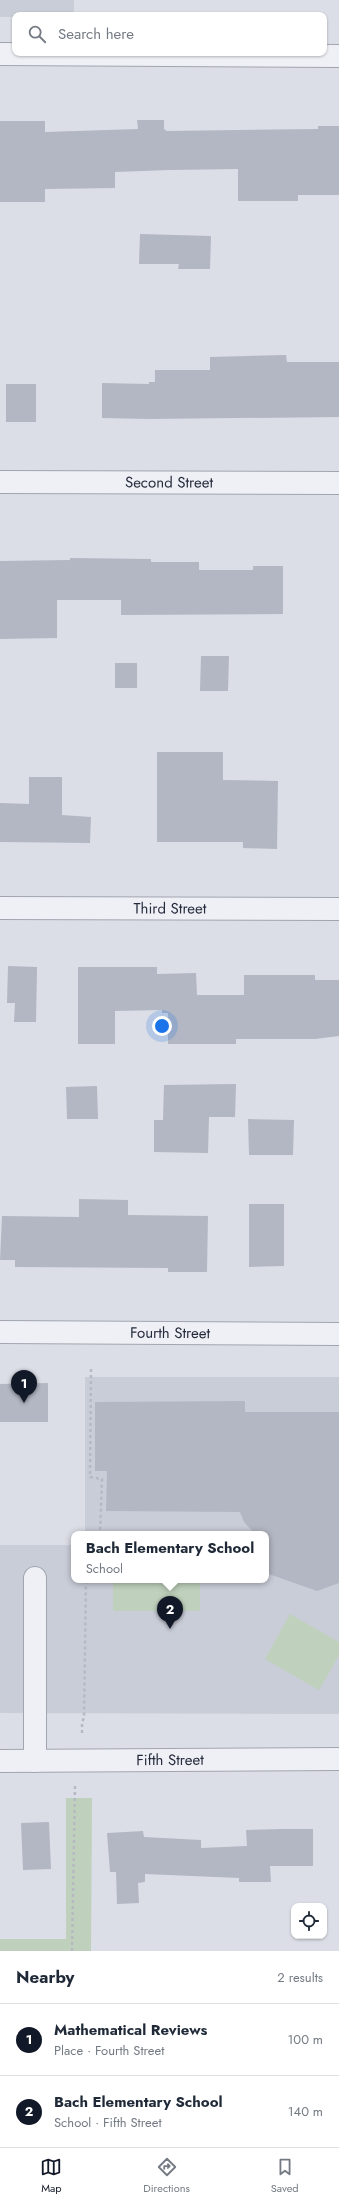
<!DOCTYPE html>
<html lang="en">
<head>
<meta charset="utf-8">
<style>
  :root { --surface:#fff; --page:#f6f6f7; --text:#1f2937; --muted:#747a83; --line:#e0e1e3; --accent:#111827 }
  body { margin:0; font-family:Jost,sans-serif; background:var(--page); color:var(--text) }
  .controls { position:absolute; right:12px; bottom:12px; display:grid; overflow:hidden; border-radius:8px; box-shadow:0 1px 3px #0004 }
  .controls button { width:36px; height:36px; display:grid; place-items:center; padding:0; border:0; border-bottom:1px solid var(--line); background:var(--surface); color:var(--text); font:20px sans-serif }
  .you { position:absolute; left:162px; top:1026px; width:14px; height:14px; margin:-10px; border:3px solid #fff; border-radius:50%; background:#1a73e8; box-shadow:0 0 0 6px #1a73e833 }
  .badge { display:grid; place-items:center; width:26px; height:26px; border-radius:50%; background:var(--accent); color:#fff; font-size:13px; font-weight:700 }
  .pin { position:absolute; translate:-50% -33px; filter:drop-shadow(0 1px 2px #0008) }
  .pin::after { content:''; position:absolute; top:21px; width:14px; height:12px; background:inherit; clip-path:polygon(0 0,100% 0,50% 100%) }
  .popup { position:absolute; left:71px; top:1531px; width:198px; height:52px; box-sizing:border-box; display:grid; place-content:center; border-radius:8px; background:var(--surface); filter:drop-shadow(0 1px 3px #0005); font-size:13px; white-space:nowrap; color:var(--muted) }
  .popup b { font-size:15px; color:var(--text) }
  .popup::after { content:''; position:absolute; left:50%; top:100%; margin-left:-8px; border:8px solid transparent; border-top-color:var(--surface) }
  .list { margin:0; padding:0; list-style:none }
  h2 { display:flex; justify-content:space-between; align-items:center; height:52px; margin:0; padding:0 16px; font-size:17px }
  h2 small { font-size:13px; font-weight:400; color:var(--muted) }
  .list li { display:grid; grid-template-columns:26px 1fr auto; gap:12px; align-items:center; box-sizing:border-box; height:72px; padding:0 16px; border-top:1px solid var(--line) }
  .list b { display:block; font-size:15px; white-space:nowrap }
  .list p { margin:0; font-size:13px; white-space:nowrap; color:var(--muted) }
  .list em { font-size:13px; font-style:normal; color:var(--muted) }
  .icon { flex:none; width:22px; height:22px; fill:none; stroke:currentColor; stroke-width:2; stroke-linecap:round; stroke-linejoin:round }
  .map { position:relative; flex:none; width:339px; height:1951px; overflow:hidden }
  .search { position:absolute; background:var(--surface); box-shadow:0 1px 3px #0004; left:12px; right:12px; top:12px; height:44px; display:flex; align-items:center; gap:10px; box-sizing:border-box; padding:0 14px; border-radius:8px; color:var(--muted); font-size:15px }
  .sheet { height:196px; background:var(--surface) }
  nav { display:flex; justify-content:space-around; align-items:center; box-sizing:border-box; height:56px; border-top:1px solid var(--line); background:var(--surface); font-size:11px; color:var(--muted) }
  nav a { display:grid; justify-items:center; gap:2px }
  nav .on { color:var(--accent) }
  .map>svg:first-child { display:block }
  .built { fill:#c9cdd8 }
  .green { fill:#bfd1bc }
  .building { fill:#b3b7c3 }
  .lines { fill:none; stroke-linecap:round; stroke-linejoin:round }
  .minor-casing { stroke:#a1a5b0; stroke-width:24 }
  .path { stroke:#b6b9c1; stroke-width:2.5; stroke-dasharray:3 3; stroke-linecap:butt }
  .minor { stroke:#eef0f5; stroke-width:22 }
  .labels { text-anchor:middle; dominant-baseline:central; stroke-width:3; stroke-linejoin:round; paint-order:stroke }
  .street-label { font-size:15px; fill:#252b3d; stroke:#ebedf4 }
</style>
</head>
<body>
<div class="map">
<svg width="339" height="1951" viewBox="0 0 339 1951">
  <rect width="100%" height="100%" fill="#dbdee6"/>
  <g class="built">
    <path d="M 0,0 L 74,0 L 74,15 L 15,15 L 15,17 L 0,17 Z"/>
    <path d="M 85,1377 L 339,1377 L 339,1714 L 0,1713 L 0,1545 L 74,1545 L 74,1580 L 266,1580 L 266,1534 L 85,1534 Z"/>
  </g>
  <g class="green">
    <rect x="113" y="1580" width="87" height="31"/>
    <path d="M 290,1614 L 339,1642 L 339,1655 L 319,1690 L 265,1659 Z"/>
    <path d="M 66,1798 L 92,1798 L 91,1951 L 0,1951 L 0,1939 L 66,1939 Z"/>
  </g>
  <g class="building">
    <path d="M 137,120 L 164,120 L 164,129 L 167,131 L 318,129 L 318,126 L 339,126 L 339,195 L 298,195 L 298,201 L 238,201 L 238,169 L 169,170 L 115,172 L 115,188 L 45,189 L 45,202 L 0,202 L 0,121 L 45,121 L 45,132 L 138,129 Z"/>
    <path d="M 140,234 L 211,236 L 210,269 L 178,269 L 179,264 L 139,264 Z"/>
    <path d="M 286,355 L 287,362 L 339,362 L 339,417 L 149,419 L 102,418 L 102,383 L 149,384 L 149,382 L 155,382 L 155,370 L 210,370 L 210,357 Z"/>
    <rect x="6" y="384" width="30" height="38"/>
    <path d="M 70,558 L 151,559 L 151,562 L 199,562 L 199,570 L 253,570 L 253,566 L 283,566 L 283,614 L 121,615 L 121,600 L 57,600 L 57,638 L 0,639 L 0,561 L 70,560 Z"/>
    <path d="M 201,656 L 229,656 L 228,691 L 200,691 Z"/>
    <rect x="115" y="663" width="22" height="25"/>
    <path d="M 157,752 L 223,752 L 223,780 L 278,781 L 277,849 L 243,848 L 243,842 L 157,842 Z"/>
    <path d="M 29,777 L 62,777 L 62,815 L 91,817 L 90,843 L 0,842 L 0,803 L 29,804 Z"/>
    <path d="M 8,966 L 37,967 L 36,1022 L 14,1022 L 15,1003 L 7,1003 Z"/>
    <path d="M 78,967 L 157,967 L 157,974 L 196,973 L 197,995 L 244,995 L 244,975 L 315,975 L 315,980 L 339,980 L 339,1036 L 315,1039 L 236,1039 L 236,1044 L 168,1044 L 168,1013 L 162,1013 L 162,1010 L 115,1011 L 115,1044 L 78,1044 Z"/>
    <path d="M 236,1084 L 235,1117 L 209,1117 L 208,1153 L 154,1152 L 154,1120 L 163,1120 L 164,1085 Z"/>
    <path d="M 97,1086 L 98,1119 L 67,1119 L 66,1087 Z"/>
    <path d="M 248,1119 L 294,1120 L 293,1155 L 249,1155 Z"/>
    <path d="M 79,1199 L 128,1200 L 128,1215 L 208,1216 L 207,1272 L 168,1272 L 168,1268 L 15,1267 L 15,1260 L 0,1260 L 2,1216 L 79,1217 Z"/>
    <path d="M 249,1204 L 284,1204 L 284,1266 L 249,1267 Z"/>
    <path d="M 48,1383 L 48,1422 L 0,1422 L 0,1384 Z"/>
    <path d="M 245,1401 L 245,1412 L 339,1412 L 339,1583 L 317,1591 L 266,1573 L 266,1534 L 255,1534 L 244,1522 L 240,1512 L 106,1511 L 107,1471 L 95,1471 L 95,1402 Z"/>
    <path d="M 49,1822 L 51,1869 L 23,1870 L 21,1823 Z"/>
    <path d="M 281,1829 L 313,1829 L 313,1866 L 270,1866 L 271,1882 L 239,1882 L 239,1878 L 145,1874 L 145,1882 L 138,1883 L 139,1903 L 117,1904 L 116,1872 L 110,1872 L 107,1833 L 143,1831 L 144,1837 L 201,1840 L 201,1848 L 247,1846 L 246,1830 Z"/>
  </g>
  <g class="lines">
    <defs>
      <g id="minor">
        <path d="M 0,54 L 339,56"/>
        <path id="s1" d="M 0,482 L 339,483"/>
        <path id="s2" d="M 0,908 L 339,909"/>
        <path id="s3" d="M 0,1332 L 339,1334"/>
        <path d="M 35,1578 L 35,1761"/>
        <path id="s4" d="M 0,1761 L 339,1759"/>
      </g>
    </defs>
    <use href="#minor" class="minor-casing"/>
    <g class="path">
      <path d="M 91,1369 L 90,1477 L 102,1479 L 100,1534"/>
      <path d="M 82,1733 L 82,1722 L 84,1718 L 86,1580"/>
      <path d="M 72,1951 L 75,1786"/>
    </g>
    <use href="#minor" class="minor"/>
  </g>
  <g class="labels">
    <g class="street-label">
      <text stroke="none"><textPath href="#s1" startOffset="169">Second Street</textPath></text>
      <text stroke="none"><textPath href="#s2" startOffset="170">Third Street</textPath></text>
      <text stroke="none"><textPath href="#s3" startOffset="170">Fourth Street</textPath></text>
      <text stroke="none"><textPath href="#s4" startOffset="170">Fifth Street</textPath></text>
    </g>
  </g>
</svg>
<div class="controls">
<button><svg class="icon" aria-label="locate" viewBox="0 0 24 24"><circle cx="12" cy="12" r="6"/><path d="M12 2v4M12 18v4M2 12h4M18 12h4"/></svg></button>
</div>
<div class="you"></div>
<div class="pin badge" style="left:24px;top:1403px">1</div>
<div class="pin badge" style="left:170px;top:1629px">2</div>
<div class="popup"><b>Bach Elementary School</b>School</div>
<div class="search"><svg class="icon" aria-label="search" viewBox="0 0 24 24"><circle cx="10" cy="10" r="6"/><path d="M15 15l6 6"/></svg>Search here</div>
</div>
<section class="sheet">
<h2>Nearby<small>2 results</small></h2>
<ul class="list">
<li><span class="badge">1</span><div><b>Mathematical Reviews</b><p>Place · Fourth Street</p></div><em>100 m</em></li>
<li><span class="badge">2</span><div><b>Bach Elementary School</b><p>School · Fifth Street</p></div><em>140 m</em></li>
</ul>
</section>
<nav>
<a class="on"><svg class="icon" aria-label="map" viewBox="0 0 24 24"><path d="M3 6l6-2 6 2 6-2v14l-6 2-6-2-6 2zM9 4v14M15 6v14"/></svg>Map</a>
<a><svg class="icon" aria-label="directions" viewBox="0 0 24 24"><path d="M12 3l9 9-9 9-9-9zM9 14v-3h6M13 9l2 2-2 2"/></svg>Directions</a>
<a><svg class="icon" aria-label="saved" viewBox="0 0 24 24"><path d="M7 4h10v16l-5-4-5 4z"/></svg>Saved</a>
</nav>
</body>
</html>
